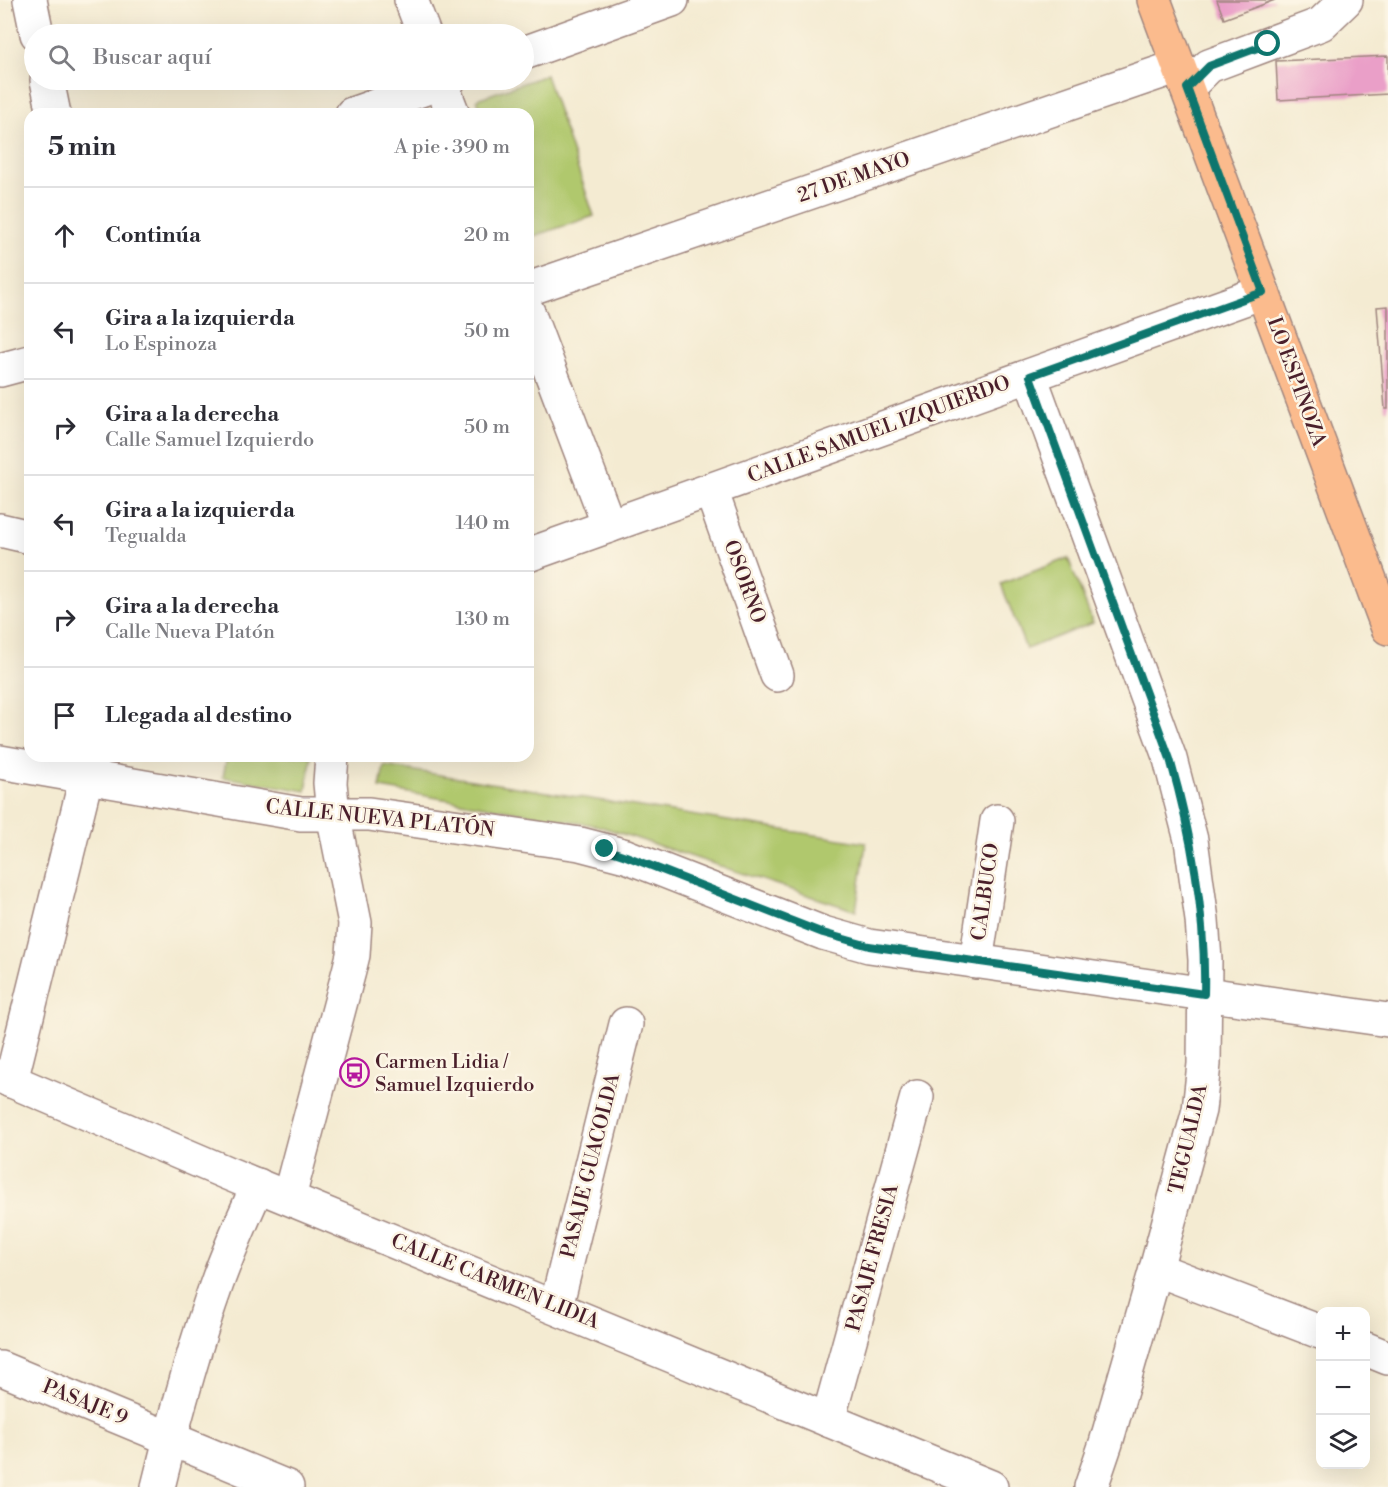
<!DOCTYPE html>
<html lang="es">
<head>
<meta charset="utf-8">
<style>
  :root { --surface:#fff; --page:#f7f7f7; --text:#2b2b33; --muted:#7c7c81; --line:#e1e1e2 }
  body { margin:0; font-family:"Libre Bodoni",serif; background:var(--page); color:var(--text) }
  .controls { position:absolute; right:18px; bottom:18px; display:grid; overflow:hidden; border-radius:12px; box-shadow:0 6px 24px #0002 }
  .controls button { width:54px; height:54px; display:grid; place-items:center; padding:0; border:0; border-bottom:2px solid var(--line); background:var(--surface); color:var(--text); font:30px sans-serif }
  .stop { position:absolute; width:18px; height:18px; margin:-14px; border:4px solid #0f766e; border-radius:50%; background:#fff }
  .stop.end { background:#0f766e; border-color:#fff; box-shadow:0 2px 6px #0008 }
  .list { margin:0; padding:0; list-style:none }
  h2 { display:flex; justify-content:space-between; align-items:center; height:78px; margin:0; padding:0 24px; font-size:26px }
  h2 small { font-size:20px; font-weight:400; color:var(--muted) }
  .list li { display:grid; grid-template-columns:39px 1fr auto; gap:18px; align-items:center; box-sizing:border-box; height:96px; padding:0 24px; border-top:2px solid var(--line) }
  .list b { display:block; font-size:22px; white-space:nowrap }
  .list p { margin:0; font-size:20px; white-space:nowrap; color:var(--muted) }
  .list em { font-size:20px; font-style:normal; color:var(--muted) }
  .icon { flex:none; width:33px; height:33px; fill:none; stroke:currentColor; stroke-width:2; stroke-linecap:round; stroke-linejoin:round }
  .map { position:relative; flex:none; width:1388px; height:1487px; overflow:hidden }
  .search { position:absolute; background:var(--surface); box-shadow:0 6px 24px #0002; left:24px; top:24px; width:510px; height:66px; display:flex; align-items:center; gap:15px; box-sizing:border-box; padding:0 21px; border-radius:33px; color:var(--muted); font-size:22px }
  .panel { position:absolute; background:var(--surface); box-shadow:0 6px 24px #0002; left:24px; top:108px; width:510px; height:654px; border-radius:18px }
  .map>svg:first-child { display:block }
  .green { fill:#b0c86d; stroke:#7d744c; stroke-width:1.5 }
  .building { fill:#ea9fc8 }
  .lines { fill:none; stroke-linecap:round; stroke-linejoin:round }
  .minor-casing { stroke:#9f857e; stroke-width:36 }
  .major-casing { stroke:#9f857e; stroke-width:36 }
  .minor { stroke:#fff; stroke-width:33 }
  .major { stroke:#fbbb8d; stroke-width:33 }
  .route { stroke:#0f766e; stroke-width:8 }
  .labels { text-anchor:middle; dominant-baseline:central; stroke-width:5; stroke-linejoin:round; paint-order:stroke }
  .street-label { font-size:20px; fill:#4a1f2b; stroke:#fcf5e5 }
  .poi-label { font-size:20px; fill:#4a1f2b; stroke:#fcf5e5; text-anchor:start }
</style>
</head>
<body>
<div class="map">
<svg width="1388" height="1487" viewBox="0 0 1388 1487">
  <rect width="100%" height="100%" fill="#fcf5e5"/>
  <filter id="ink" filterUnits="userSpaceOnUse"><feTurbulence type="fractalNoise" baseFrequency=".0167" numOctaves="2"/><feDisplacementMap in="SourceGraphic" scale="12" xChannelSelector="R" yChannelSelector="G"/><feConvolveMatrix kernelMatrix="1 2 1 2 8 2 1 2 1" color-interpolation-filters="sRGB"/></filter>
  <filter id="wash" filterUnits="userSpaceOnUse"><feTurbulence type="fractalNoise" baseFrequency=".008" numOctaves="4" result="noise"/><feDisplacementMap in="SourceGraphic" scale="24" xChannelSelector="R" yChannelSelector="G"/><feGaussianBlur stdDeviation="1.35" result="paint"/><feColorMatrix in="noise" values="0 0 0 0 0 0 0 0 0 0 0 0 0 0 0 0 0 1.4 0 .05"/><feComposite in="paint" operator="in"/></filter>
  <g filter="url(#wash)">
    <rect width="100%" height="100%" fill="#f4ebd2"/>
    <g class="green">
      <path d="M 546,75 L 594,216 L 528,238 L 528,114 L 482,114 L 477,99 Z"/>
      <path d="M 1068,558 L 1093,623 L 1026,649 L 1001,584 Z"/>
      <path d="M 227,756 L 312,756 L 306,791 L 223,777 Z"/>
      <path d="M 384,766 L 866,843 L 856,911 L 599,826 L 380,788 Z"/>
    </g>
    <g id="blocks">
      <g class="building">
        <path d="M 1217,0 L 1275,0 L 1224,19 Z"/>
        <path d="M 1388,56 L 1388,94 L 1278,100 L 1276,61 Z"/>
        <path d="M 1388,306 L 1388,409 L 1385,409 L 1377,307 Z"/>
      </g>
    </g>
  </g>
  <g filter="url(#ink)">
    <use href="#blocks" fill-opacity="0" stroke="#9f857e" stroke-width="1.5"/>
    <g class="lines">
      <defs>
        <g id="minor">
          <path d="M 30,0 L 37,34"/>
          <path d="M 411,0 L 424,34"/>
          <path d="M 524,53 L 672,0"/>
          <path d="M 47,80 L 54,114"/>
          <path d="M 440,80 L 453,114"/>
          <path d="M 1187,88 L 1209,66 L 1321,24 L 1346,0"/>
          <path d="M 352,114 L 449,80"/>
          <path d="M 528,289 L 1179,66"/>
          <path d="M 528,312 L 609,526"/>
          <path d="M 0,370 L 30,362"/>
          <path d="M 1030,376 L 1170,759 L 1191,840 L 1202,920 L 1205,960 L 1204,1064 L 1199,1110 L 1156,1269 L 1106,1443 L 1091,1487"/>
          <path d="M 711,490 L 777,675"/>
          <path d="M 0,530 L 30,537"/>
          <path d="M 528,555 L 1263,292"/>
          <path d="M 0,762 L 301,814 L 369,814 L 580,844 L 626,856 L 823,933 L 869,946 L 1388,1020"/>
          <path d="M 976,962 L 997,821"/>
          <path d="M 0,1076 L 227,1173 L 991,1487"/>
          <path d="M 11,1081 L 86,778"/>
          <path d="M 289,1197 L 349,971 L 353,955 L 355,923 L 333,814 L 330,783 L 332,756"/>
          <path d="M 1156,1269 L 1320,1332"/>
          <path d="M 556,1307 L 626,1024"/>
          <path d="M 1366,1349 L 1388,1358"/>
          <path d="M 0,1368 L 287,1487"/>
          <path d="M 828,1420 L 917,1097"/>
          <path d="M 158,1487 C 175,1418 193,1350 217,1283 C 229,1249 244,1217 258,1185"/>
        </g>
        <path id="major" d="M 1154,0 L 1388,628"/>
      </defs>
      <use href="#minor" class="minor-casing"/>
      <use href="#major" class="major-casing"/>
      <use href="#minor" class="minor"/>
      <use href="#major" class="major"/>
    </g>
  </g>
  <g class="lines" filter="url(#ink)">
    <path class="route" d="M 605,849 L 626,856 L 823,933 L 869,946 L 1204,994 C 1206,914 1192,836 1170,759 L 1030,376 L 1263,292 L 1187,88 L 1209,66 L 1268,44"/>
  </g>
  <defs>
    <symbol id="bus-ring" viewBox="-11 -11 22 22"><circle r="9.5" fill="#fcf5e5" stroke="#b5179e" stroke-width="1.5"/><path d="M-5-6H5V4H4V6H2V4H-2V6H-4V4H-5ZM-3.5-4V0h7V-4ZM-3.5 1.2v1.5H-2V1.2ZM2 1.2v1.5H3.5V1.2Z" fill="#b5179e"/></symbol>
  </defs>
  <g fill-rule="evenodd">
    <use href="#bus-ring" x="338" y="1056" width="33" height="33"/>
  </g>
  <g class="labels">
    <g class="street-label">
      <text transform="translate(854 178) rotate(-19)">27 DE MAYO</text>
      <text transform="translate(1296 382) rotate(70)">LO ESPINOZA</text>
      <text transform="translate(879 430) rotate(-20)">CALLE SAMUEL IZQUIERDO</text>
      <text transform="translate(744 582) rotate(70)">OSORNO</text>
      <text transform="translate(380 819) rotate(6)">CALLE NUEVA PLATÓN</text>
      <text transform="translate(986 892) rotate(-82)">CALBUCO</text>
      <text transform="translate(1189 1139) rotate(-77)">TEGUALDA</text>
      <text transform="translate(591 1166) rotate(-76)">PASAJE GUACOLDA</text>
      <text transform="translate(873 1258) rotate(-75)">PASAJE FRESIA</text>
      <text transform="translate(495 1282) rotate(22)">CALLE CARMEN LIDIA</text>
      <text transform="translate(85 1403) rotate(22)">PASAJE 9</text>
    </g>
    <g class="poi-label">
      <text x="375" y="1062">Carmen Lidia /<tspan x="375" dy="23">Samuel Izquierdo</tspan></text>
    </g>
  </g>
</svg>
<div class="controls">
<button>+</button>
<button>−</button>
<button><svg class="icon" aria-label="layers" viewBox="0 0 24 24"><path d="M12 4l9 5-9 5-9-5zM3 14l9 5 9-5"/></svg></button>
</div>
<div class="stop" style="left:1268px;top:44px"></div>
<div class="stop end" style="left:605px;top:849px"></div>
<div class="search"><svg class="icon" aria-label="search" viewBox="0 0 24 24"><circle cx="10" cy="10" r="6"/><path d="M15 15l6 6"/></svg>Buscar aquí</div>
<section class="panel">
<h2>5 min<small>A pie · 390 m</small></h2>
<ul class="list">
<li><svg class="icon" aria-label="ahead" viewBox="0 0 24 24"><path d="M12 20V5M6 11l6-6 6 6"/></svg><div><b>Continúa</b></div><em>20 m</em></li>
<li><svg class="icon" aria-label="left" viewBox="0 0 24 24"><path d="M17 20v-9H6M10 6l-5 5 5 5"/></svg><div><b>Gira a la izquierda</b><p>Lo Espinoza</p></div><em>50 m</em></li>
<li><svg class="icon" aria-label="right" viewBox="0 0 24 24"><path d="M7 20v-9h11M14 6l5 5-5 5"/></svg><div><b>Gira a la derecha</b><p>Calle Samuel Izquierdo</p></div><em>50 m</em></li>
<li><svg class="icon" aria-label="left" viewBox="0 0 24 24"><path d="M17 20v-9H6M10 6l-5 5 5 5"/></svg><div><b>Gira a la izquierda</b><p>Tegualda</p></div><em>140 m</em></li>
<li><svg class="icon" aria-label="right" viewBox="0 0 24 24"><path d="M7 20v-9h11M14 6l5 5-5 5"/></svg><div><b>Gira a la derecha</b><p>Calle Nueva Platón</p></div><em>130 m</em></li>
<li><svg class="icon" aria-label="arrive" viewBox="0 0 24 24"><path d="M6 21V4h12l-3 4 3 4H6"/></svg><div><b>Llegada al destino</b></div></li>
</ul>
</section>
</div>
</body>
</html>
